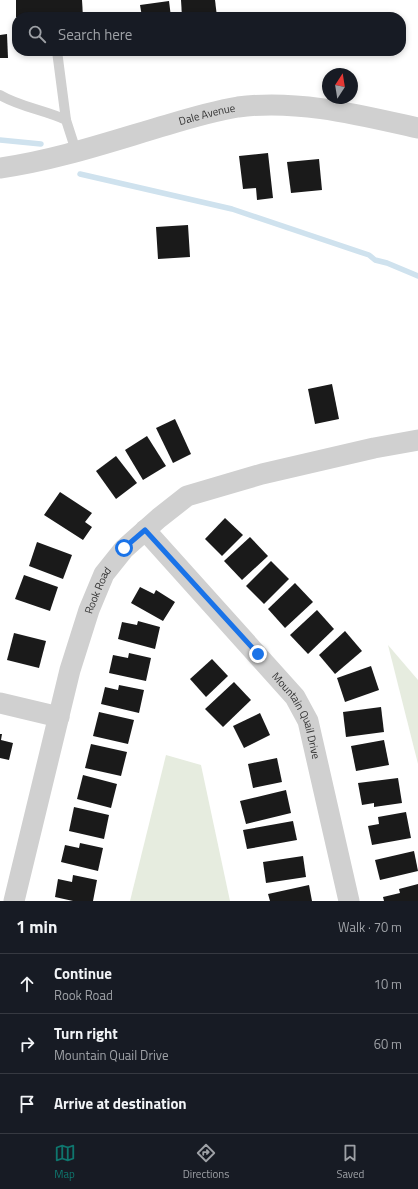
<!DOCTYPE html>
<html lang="en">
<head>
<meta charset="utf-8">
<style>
  :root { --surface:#171b24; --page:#20242c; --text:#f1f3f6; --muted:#9ea1a6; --line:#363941; --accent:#0f766e }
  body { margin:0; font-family:"Titillium Web",sans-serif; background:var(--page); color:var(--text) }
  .compass { position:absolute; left:322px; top:68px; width:36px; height:36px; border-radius:50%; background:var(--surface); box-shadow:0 2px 6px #0003; rotate:12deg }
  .stop { position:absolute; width:12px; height:12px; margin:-9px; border:3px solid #1a73e8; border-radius:50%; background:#fff }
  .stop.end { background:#1a73e8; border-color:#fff; box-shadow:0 1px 4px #0008 }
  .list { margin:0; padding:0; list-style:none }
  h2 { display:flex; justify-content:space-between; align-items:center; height:52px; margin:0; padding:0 16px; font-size:17px }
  h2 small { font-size:13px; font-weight:400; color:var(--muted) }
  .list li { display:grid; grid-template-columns:26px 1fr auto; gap:12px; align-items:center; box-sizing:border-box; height:60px; padding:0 16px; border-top:1px solid var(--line) }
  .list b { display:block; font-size:15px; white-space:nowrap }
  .list p { margin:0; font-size:13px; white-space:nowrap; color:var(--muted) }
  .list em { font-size:13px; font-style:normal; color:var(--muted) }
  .icon { flex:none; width:22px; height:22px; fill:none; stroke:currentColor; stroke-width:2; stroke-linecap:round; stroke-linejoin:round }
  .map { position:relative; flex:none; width:418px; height:901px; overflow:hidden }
  .search { position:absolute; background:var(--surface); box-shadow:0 2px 6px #0003; left:12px; right:12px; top:12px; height:44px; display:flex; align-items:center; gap:10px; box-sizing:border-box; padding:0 14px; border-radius:16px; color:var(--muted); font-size:15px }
  .sheet { height:232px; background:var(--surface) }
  nav { display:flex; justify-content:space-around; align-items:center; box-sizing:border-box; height:56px; border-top:1px solid var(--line); background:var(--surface); font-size:11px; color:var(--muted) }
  nav a { display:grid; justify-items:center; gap:2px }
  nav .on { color:var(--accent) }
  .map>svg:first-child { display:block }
  .green { fill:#e6ecdf }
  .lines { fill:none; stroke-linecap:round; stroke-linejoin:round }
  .stream { stroke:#cfe2ee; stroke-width:5.5 }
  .building { fill:#1a1a1a }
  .service { stroke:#d0d0d0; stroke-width:10 }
  .minor { stroke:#d0d0d0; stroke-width:21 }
  .route { stroke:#1a73e8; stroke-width:5 }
  .labels { text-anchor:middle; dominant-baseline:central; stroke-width:4; stroke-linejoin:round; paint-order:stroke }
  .street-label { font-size:11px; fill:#333; stroke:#fff }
</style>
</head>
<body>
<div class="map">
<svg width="418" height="901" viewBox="0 0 418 901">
  <rect width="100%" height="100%" fill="#fff"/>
  <g class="green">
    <path d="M 388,645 L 418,680 L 418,764 Z"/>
    <path d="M 166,755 L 201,765 L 230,901 L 130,901 Z"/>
  </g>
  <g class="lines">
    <g class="stream">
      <path d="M 0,140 L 41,144"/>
      <path d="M 80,174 L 232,209 L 369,255 L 375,260 L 387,263 L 418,276"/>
    </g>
  </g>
  <g class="building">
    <path d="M 16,0 L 82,0 L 83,17 L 16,17 Z"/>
    <path d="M 181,0 L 215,0 L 217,17 L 182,17 Z"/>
    <path d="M 169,1 L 171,17 L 142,17 L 140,5 Z"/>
    <path d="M 7,34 L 8,58 L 0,58 L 0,35 Z"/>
    <path d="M 268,153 L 273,198 L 257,200 L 256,188 L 243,189 L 239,156 Z"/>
    <path d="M 319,159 L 322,190 L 291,193 L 287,162 Z"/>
    <path d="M 188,225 L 190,257 L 158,259 L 156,227 Z"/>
    <path d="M 332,384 L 339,419 L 315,424 L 308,389 Z"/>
    <path d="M 175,419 L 191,454 L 173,463 L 156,428 Z"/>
    <path d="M 147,436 L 166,466 L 143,480 L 125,450 Z"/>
    <path d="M 116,456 L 137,483 L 116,499 L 96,471 Z"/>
    <path d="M 60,492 L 92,513 L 85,522 L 92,527 L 83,540 L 44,515 Z"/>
    <path d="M 225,518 L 243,535 L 222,556 L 205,539 Z"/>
    <path d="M 250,537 L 268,556 L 242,580 L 224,561 Z"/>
    <path d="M 37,542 L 72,555 L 63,579 L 29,566 Z"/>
    <path d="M 271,561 L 289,579 L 264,604 L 246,586 Z"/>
    <path d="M 24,575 L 58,587 L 50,611 L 15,599 Z"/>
    <path d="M 295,583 L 313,602 L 285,628 L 268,609 Z"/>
    <path d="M 140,587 L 154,594 L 156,590 L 175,602 L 163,621 L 131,603 Z"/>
    <path d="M 317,610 L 334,629 L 308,654 L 290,635 Z"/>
    <path d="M 138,621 L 160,627 L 155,649 L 118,639 L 122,622 L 137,625 Z"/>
    <path d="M 345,631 L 362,651 L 335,674 L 319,655 Z"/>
    <path d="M 14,633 L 46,641 L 39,668 L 7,660 Z"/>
    <path d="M 129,653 L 151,658 L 146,681 L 109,673 L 113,655 L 128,658 Z"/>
    <path d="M 212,659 L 228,676 L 206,697 L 190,679 Z"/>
    <path d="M 371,666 L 379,690 L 345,702 L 337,678 Z"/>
    <path d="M 234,682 L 251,700 L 223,727 L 205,709 Z"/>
    <path d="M 119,685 L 144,690 L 139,713 L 101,704 L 105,687 L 118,690 Z"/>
    <path d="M 381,707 L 384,732 L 346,737 L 343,712 Z"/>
    <path d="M 99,712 L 134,720 L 128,744 L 93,736 Z"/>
    <path d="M 260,713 L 270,735 L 244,748 L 233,726 Z"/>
    <path d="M 0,734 L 2,734 L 1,740 L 13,743 L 9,760 L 0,758 Z"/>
    <path d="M 384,740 L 389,765 L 356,771 L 351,746 Z"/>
    <path d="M 91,744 L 127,752 L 121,776 L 85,768 Z"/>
    <path d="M 277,758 L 282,782 L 253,788 L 248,764 Z"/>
    <path d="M 83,775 L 117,784 L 111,808 L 77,799 Z"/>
    <path d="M 398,778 L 402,803 L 374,807 L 374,803 L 362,805 L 358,783 Z"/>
    <path d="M 286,790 L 291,813 L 246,824 L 240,801 Z"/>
    <path d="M 74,807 L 109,815 L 104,839 L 69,831 Z"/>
    <path d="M 406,812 L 411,838 L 372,845 L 368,826 L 379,824 L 378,817 Z"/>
    <path d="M 293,821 L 297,840 L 247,849 L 243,830 Z"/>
    <path d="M 80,843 L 103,848 L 98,871 L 61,862 L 65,845 L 79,848 Z"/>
    <path d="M 414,851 L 418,871 L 380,880 L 375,860 Z"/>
    <path d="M 303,856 L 306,877 L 266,883 L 263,862 Z"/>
    <path d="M 73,875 L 97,880 L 93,901 L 73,901 L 55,897 L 58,879 L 72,882 Z"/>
    <path d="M 418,884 L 418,901 L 384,901 L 383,897 L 400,893 L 399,889 Z"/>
    <path d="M 309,885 L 312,901 L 270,901 L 268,894 Z"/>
  </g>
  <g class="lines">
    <g class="service">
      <path d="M 57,51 L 66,120"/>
      <path d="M 0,95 C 20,107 45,110 66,120 L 76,151"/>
    </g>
    <g class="minor">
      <path id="s1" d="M 0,168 C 57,160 112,141 167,125 C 190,118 214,111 238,107 C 298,99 360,115 418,128"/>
      <path id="s2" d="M 145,530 L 295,697 L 308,721 L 349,901"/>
      <path d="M 0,703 L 59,717"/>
      <path id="s3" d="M 14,901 L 70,670 L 89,610 L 104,574 L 124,549 L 159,518 L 187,496 L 262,474 L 374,448 L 418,440"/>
    </g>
  </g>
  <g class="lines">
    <path class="route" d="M 124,548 L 145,530 L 258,654"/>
  </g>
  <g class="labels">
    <g class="street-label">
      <text stroke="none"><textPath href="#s1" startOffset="214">Dale Avenue</textPath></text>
      <text stroke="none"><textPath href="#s3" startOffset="322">Rook Road</textPath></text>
      <text stroke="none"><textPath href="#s2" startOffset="242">Mountain Quail Drive</textPath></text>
    </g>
  </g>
</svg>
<svg class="compass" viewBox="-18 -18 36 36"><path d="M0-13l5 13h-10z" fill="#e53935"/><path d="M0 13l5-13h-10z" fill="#9ea1a6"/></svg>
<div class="stop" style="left:124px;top:548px"></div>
<div class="stop end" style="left:258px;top:654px"></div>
<div class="search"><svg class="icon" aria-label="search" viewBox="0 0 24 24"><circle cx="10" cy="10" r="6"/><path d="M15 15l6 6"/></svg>Search here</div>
</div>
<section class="sheet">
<h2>1 min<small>Walk · 70 m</small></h2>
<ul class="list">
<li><svg class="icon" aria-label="ahead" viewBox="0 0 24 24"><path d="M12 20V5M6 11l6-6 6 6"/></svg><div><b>Continue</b><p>Rook Road</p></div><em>10 m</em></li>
<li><svg class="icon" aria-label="right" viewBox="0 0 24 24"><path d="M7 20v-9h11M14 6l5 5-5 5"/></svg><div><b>Turn right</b><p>Mountain Quail Drive</p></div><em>60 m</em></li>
<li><svg class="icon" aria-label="arrive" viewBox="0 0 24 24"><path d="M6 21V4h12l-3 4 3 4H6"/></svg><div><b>Arrive at destination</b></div></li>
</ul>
</section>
<nav>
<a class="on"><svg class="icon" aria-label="map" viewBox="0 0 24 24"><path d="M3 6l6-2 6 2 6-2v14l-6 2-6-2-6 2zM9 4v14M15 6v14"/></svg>Map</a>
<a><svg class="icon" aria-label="directions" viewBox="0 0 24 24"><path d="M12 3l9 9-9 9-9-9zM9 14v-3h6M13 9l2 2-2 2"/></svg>Directions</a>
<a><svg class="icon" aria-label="saved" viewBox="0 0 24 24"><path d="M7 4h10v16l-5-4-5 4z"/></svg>Saved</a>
</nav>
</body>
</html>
